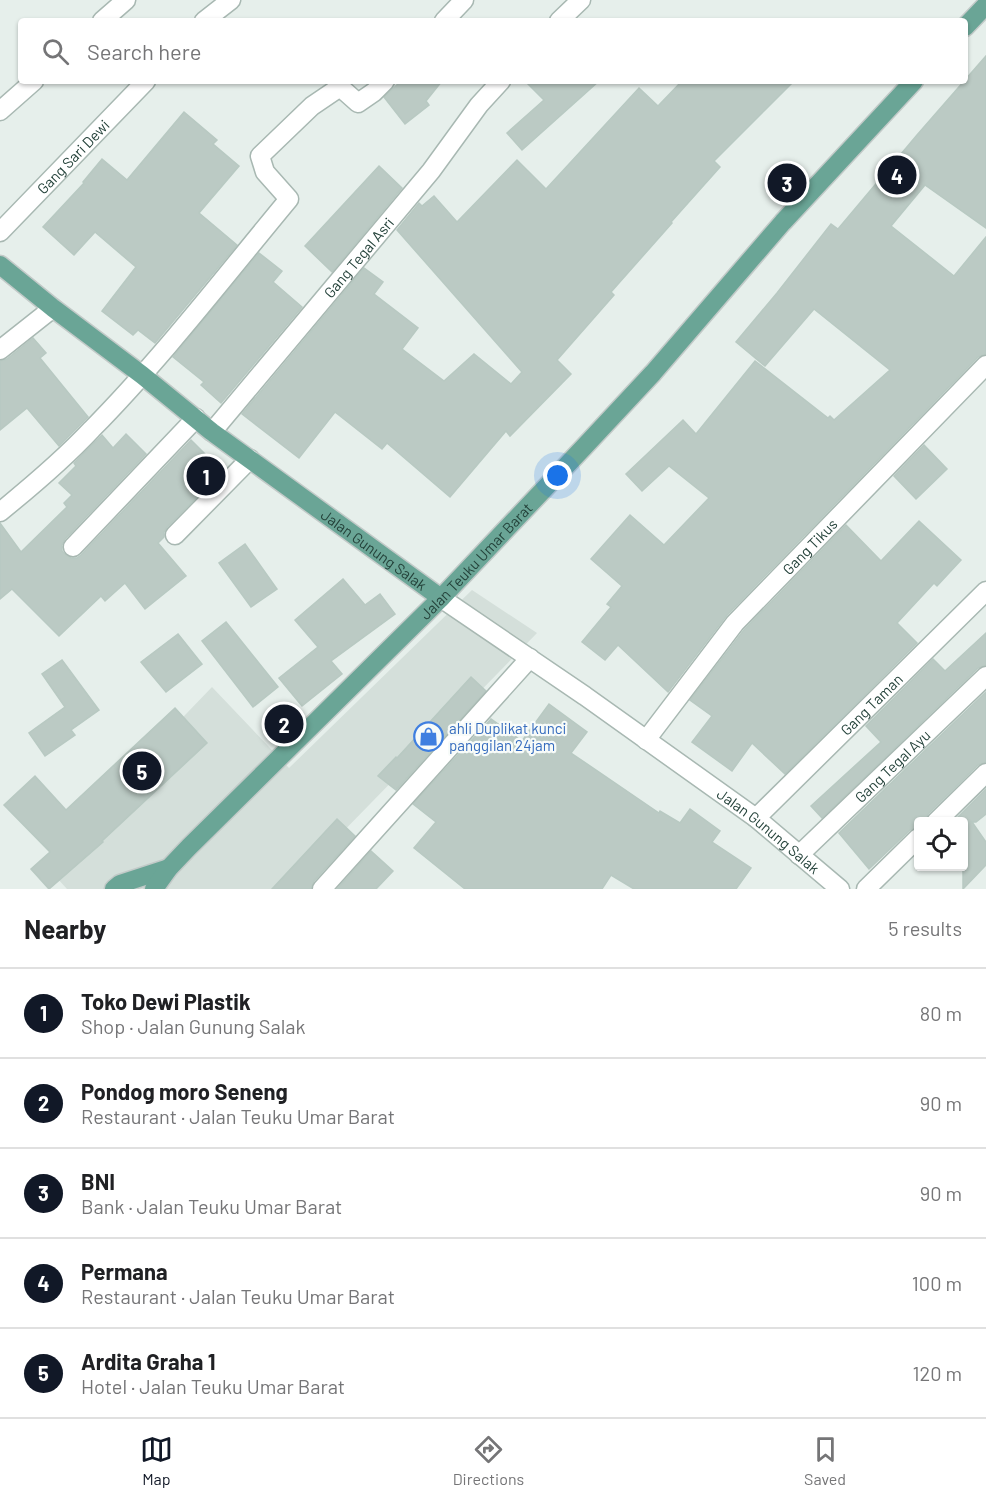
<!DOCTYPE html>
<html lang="en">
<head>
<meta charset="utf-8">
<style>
  :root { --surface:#fff; --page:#f2f2f2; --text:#202124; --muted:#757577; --line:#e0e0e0; --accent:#111827 }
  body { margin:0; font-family:Barlow,sans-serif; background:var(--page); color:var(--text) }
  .controls { position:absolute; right:18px; bottom:18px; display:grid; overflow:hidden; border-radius:6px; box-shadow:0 2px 4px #0004 }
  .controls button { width:54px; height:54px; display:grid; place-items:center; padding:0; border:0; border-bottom:2px solid var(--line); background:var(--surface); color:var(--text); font:30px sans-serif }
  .you { position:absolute; left:558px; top:476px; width:21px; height:21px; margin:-15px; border:4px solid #fff; border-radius:50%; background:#1a73e8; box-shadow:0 0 0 9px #1a73e833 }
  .badge { display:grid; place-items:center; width:39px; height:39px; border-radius:50%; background:var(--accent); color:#fff; font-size:20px; font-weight:700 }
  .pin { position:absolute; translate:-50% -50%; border:3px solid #fff; box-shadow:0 2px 6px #0006 }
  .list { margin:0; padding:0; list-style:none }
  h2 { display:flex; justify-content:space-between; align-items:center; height:78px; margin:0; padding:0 24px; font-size:26px }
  h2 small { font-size:20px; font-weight:400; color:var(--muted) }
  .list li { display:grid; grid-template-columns:39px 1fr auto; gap:18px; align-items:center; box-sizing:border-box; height:90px; padding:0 24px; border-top:2px solid var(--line) }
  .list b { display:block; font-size:22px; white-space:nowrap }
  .list p { margin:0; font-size:20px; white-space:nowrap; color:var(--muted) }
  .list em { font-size:20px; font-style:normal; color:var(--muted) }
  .icon { flex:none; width:33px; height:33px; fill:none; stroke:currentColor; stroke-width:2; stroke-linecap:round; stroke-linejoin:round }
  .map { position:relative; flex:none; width:986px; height:889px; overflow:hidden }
  .search { position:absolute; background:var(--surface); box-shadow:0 2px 4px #0004; left:18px; right:18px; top:18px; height:66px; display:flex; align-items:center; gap:15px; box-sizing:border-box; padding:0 21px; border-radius:6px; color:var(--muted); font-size:22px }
  .sheet { height:528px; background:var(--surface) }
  nav { display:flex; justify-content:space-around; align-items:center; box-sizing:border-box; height:84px; border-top:2px solid var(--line); background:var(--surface); font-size:16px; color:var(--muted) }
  nav a { display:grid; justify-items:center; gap:3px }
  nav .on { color:var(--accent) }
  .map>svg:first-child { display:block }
  .built { fill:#d4dfda }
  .building { fill:#bbcac4; stroke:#b8c9c2; stroke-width:1.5 }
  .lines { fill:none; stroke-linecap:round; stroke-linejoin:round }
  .minor-casing { stroke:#a8b8b2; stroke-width:21 }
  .major-casing { stroke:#c2cac8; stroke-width:21 }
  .minor { stroke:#fff; stroke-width:18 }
  .major { stroke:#6aa596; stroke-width:18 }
  .labels { text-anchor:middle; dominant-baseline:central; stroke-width:4.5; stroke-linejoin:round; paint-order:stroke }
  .street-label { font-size:15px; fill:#24423a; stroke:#f7fbf9 }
  .shop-label { font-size:15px; fill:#366cbe; stroke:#f7fbf9; text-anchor:start }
</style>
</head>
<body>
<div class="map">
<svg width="986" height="889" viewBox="0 0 986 889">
  <rect width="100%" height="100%" fill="#e6efeb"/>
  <path class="built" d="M 472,590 L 537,633 L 287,889 L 67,889 L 57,878 L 110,793 L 212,687 L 289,768 Z"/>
  <g class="building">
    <path d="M 986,56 L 986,228 L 925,185 L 891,226 L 954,276 L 986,237 L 986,354 L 978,357 L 727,615 L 668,692 L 618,645 L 605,660 L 582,642 L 611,607 L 607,604 L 622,586 L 591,559 L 630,515 L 664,545 L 709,498 L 669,466 L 642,491 L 626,474 L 683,420 L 696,434 L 755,361 L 828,418 L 830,416 L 834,420 L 890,370 L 814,309 L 765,366 L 736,342 L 777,293 L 831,224 L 838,229 L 917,135 Z"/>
    <path d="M 401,81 L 442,81 L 426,101 L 429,105 L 405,124 L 384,97 Z"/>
    <path d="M 525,81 L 599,81 L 522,150 L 507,133 L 544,100 Z"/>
    <path d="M 682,81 L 794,81 L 714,161 L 720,167 L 671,222 L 672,223 L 611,292 L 614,295 L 557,360 L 571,374 L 510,436 L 506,431 L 450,497 L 387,443 L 382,449 L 335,412 L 299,458 L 242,414 L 364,268 L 383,282 L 374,294 L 418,328 L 402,349 L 444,381 L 474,354 L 511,384 L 522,372 L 397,230 L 419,203 L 422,206 L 434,196 L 457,222 L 517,160 L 546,189 L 639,88 L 658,106 Z"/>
    <path d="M 184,112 L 217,140 L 213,144 L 239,166 L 199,213 L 237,245 L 155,343 L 138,330 L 133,335 L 102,311 L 136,267 L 95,232 L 74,255 L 43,227 L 84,183 L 83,182 L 102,159 L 127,180 Z"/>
    <path d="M 379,166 L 402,188 L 332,272 L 305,246 Z"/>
    <path d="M 259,253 L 282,271 L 273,282 L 302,307 L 221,403 L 201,385 L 204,382 L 173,357 Z"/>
    <path d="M 33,338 L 46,353 L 40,358 L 88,417 L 59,446 L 27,408 L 0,430 L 0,361 L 7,359 Z"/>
    <path d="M 126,434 L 146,454 L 65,539 L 62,545 L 62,551 L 66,555 L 71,558 L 77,558 L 81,555 L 191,440 L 210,459 L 203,465 L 216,478 L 167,527 L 164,532 L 164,537 L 158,543 L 186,576 L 145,609 L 125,583 L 105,601 L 101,596 L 59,636 L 12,589 L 0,599 L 0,523 L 21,552 L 67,507 L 64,503 L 72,495 L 59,483 L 76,466 L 74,463 L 102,435 L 113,448 Z"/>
    <path d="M 924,445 L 947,469 L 916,499 L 894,476 Z"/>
    <path d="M 919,521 L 961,560 L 937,586 L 934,583 L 897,623 L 917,643 L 785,774 L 752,743 L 732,771 L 692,742 L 712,716 L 690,700 L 744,630 L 846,525 L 881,561 Z"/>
    <path d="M 245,544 L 277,589 L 251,607 L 219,563 Z"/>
    <path d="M 343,579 L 365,605 L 380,594 L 395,614 L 331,661 L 342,674 L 302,706 L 279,678 L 318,647 L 295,620 Z"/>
    <path d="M 226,622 L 278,687 L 253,707 L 202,641 Z"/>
    <path d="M 986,633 L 986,665 L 978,668 L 822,818 L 811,806 L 881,742 L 866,726 L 933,659 L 945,671 Z"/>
    <path d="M 178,634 L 202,664 L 166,692 L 141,662 Z"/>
    <path d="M 62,660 L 99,710 L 71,730 L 75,735 L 45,756 L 29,733 L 65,707 L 42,674 Z"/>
    <path d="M 471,677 L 486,691 L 396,790 L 378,776 L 396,757 L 397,758 Z"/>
    <path d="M 986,692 L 986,762 L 978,765 L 928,814 L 925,822 L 918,822 L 918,827 L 910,830 L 869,869 L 839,833 Z"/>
    <path d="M 549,704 L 587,732 L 571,753 L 659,813 L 660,811 L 680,823 L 690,809 L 720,831 L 712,842 L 751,868 L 736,889 L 634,889 L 611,875 L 602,889 L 465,889 L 414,848 L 436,822 L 413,804 L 491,719 L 522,741 Z"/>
    <path d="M 175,708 L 207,743 L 102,841 L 103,842 L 49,889 L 31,869 L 50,852 L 4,805 L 35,776 L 66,810 Z"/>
    <path d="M 986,789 L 986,814 L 976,822 L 972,822 L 986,842 L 986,865 L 963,889 L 963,822 L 953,822 Z"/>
    <path d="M 337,819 L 355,836 L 314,881 L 311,889 L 272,889 Z"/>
    <path d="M 371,851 L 393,871 L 376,889 L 337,889 Z"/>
  </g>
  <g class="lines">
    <defs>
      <g id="minor">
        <path d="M 102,21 L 126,0"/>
        <path d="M 204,21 L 231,0"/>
        <path d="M 444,21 L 464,0"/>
        <path d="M 559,21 L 581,0"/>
        <path d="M 0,111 L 34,81"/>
        <path id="s1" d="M 0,232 L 146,81"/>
        <path d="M 0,350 L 53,308"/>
        <path id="s2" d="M 212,432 L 431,171 L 479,105 L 501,81"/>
        <path d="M 0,512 C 32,486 64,459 92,429 C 162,358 225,276 289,199 L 265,172 L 260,156 L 312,106 L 340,87 L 358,103 L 374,92 L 385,81"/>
        <path d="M 175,535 L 250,459"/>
        <path d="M 73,547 L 196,418"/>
        <path id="s3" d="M 441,598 L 585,696 L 756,818 L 840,889"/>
        <path id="s4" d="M 646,740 L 735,623 L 986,365"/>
        <path id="s5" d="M 756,818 L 986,591"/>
        <path d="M 936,822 L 986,773"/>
        <path id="s6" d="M 799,855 L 986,676"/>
        <path d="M 322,889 L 530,658"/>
        <path d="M 866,889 L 918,838"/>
      </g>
      <g id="major">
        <path d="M 965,27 L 986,5"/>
        <path id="s7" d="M 0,265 L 53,308 L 142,375 L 212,432 L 441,598"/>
        <path d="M 114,889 L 120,884 L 169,868"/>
        <path id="s8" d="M 154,889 L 169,868 L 189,847 L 441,598 L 584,447 L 653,373 L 783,222 L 914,81"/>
      </g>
    </defs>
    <use href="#minor" class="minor-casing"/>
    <use href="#major" class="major-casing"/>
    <use href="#minor" class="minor"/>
    <use href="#major" class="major"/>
  </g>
  <defs>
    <symbol id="shop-ring" viewBox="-11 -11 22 22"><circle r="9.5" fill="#f7fbf9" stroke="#3f7fe0" stroke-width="1.5"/><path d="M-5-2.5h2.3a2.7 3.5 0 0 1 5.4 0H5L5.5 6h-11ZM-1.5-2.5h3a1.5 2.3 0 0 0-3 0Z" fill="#3f7fe0"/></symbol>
  </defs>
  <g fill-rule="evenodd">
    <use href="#shop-ring" x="412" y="720" width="33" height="33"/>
  </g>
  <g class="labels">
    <g class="street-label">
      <text stroke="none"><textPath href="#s1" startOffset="105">Gang Sari Dewi</textPath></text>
      <text stroke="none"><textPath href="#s2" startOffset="228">Gang Tegal Asri</textPath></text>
      <text stroke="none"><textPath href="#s4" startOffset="254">Gang Tikus</textPath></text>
      <text stroke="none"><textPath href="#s7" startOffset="470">Jalan Gunung Salak</textPath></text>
      <text stroke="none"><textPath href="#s8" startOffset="460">Jalan Teuku Umar Barat</textPath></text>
      <text stroke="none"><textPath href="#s5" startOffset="162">Gang Taman</textPath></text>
      <text stroke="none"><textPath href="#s6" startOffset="129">Gang Tegal Ayu</textPath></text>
      <text stroke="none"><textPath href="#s3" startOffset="402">Jalan Gunung Salak</textPath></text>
    </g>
    <g class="shop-label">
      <text x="449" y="728">ahli Duplikat kunci<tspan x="449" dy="17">panggilan 24jam</tspan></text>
    </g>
  </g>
</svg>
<div class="controls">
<button><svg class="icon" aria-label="locate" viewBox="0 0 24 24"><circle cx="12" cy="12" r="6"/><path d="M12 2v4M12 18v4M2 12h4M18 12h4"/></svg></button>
</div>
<div class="you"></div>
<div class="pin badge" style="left:206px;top:476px">1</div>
<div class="pin badge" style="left:284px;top:724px">2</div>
<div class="pin badge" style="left:787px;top:183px">3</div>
<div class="pin badge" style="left:897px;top:175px">4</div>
<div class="pin badge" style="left:142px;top:771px">5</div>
<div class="search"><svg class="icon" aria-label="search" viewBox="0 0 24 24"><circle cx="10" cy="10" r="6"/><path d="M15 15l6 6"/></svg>Search here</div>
</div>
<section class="sheet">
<h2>Nearby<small>5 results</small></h2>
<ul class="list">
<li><span class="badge">1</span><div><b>Toko Dewi Plastik</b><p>Shop · Jalan Gunung Salak</p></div><em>80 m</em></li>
<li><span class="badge">2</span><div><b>Pondog moro Seneng</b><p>Restaurant · Jalan Teuku Umar Barat</p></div><em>90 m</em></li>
<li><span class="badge">3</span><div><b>BNI</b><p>Bank · Jalan Teuku Umar Barat</p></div><em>90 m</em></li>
<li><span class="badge">4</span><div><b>Permana</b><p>Restaurant · Jalan Teuku Umar Barat</p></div><em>100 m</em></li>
<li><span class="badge">5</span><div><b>Ardita Graha 1</b><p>Hotel · Jalan Teuku Umar Barat</p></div><em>120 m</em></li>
</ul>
</section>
<nav>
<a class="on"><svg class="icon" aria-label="map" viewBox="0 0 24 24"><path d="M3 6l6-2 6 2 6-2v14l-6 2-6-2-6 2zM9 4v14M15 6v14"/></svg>Map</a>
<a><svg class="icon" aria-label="directions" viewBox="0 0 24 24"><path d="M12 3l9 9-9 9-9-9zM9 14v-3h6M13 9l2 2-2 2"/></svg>Directions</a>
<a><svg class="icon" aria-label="saved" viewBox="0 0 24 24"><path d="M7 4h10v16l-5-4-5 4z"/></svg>Saved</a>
</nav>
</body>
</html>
